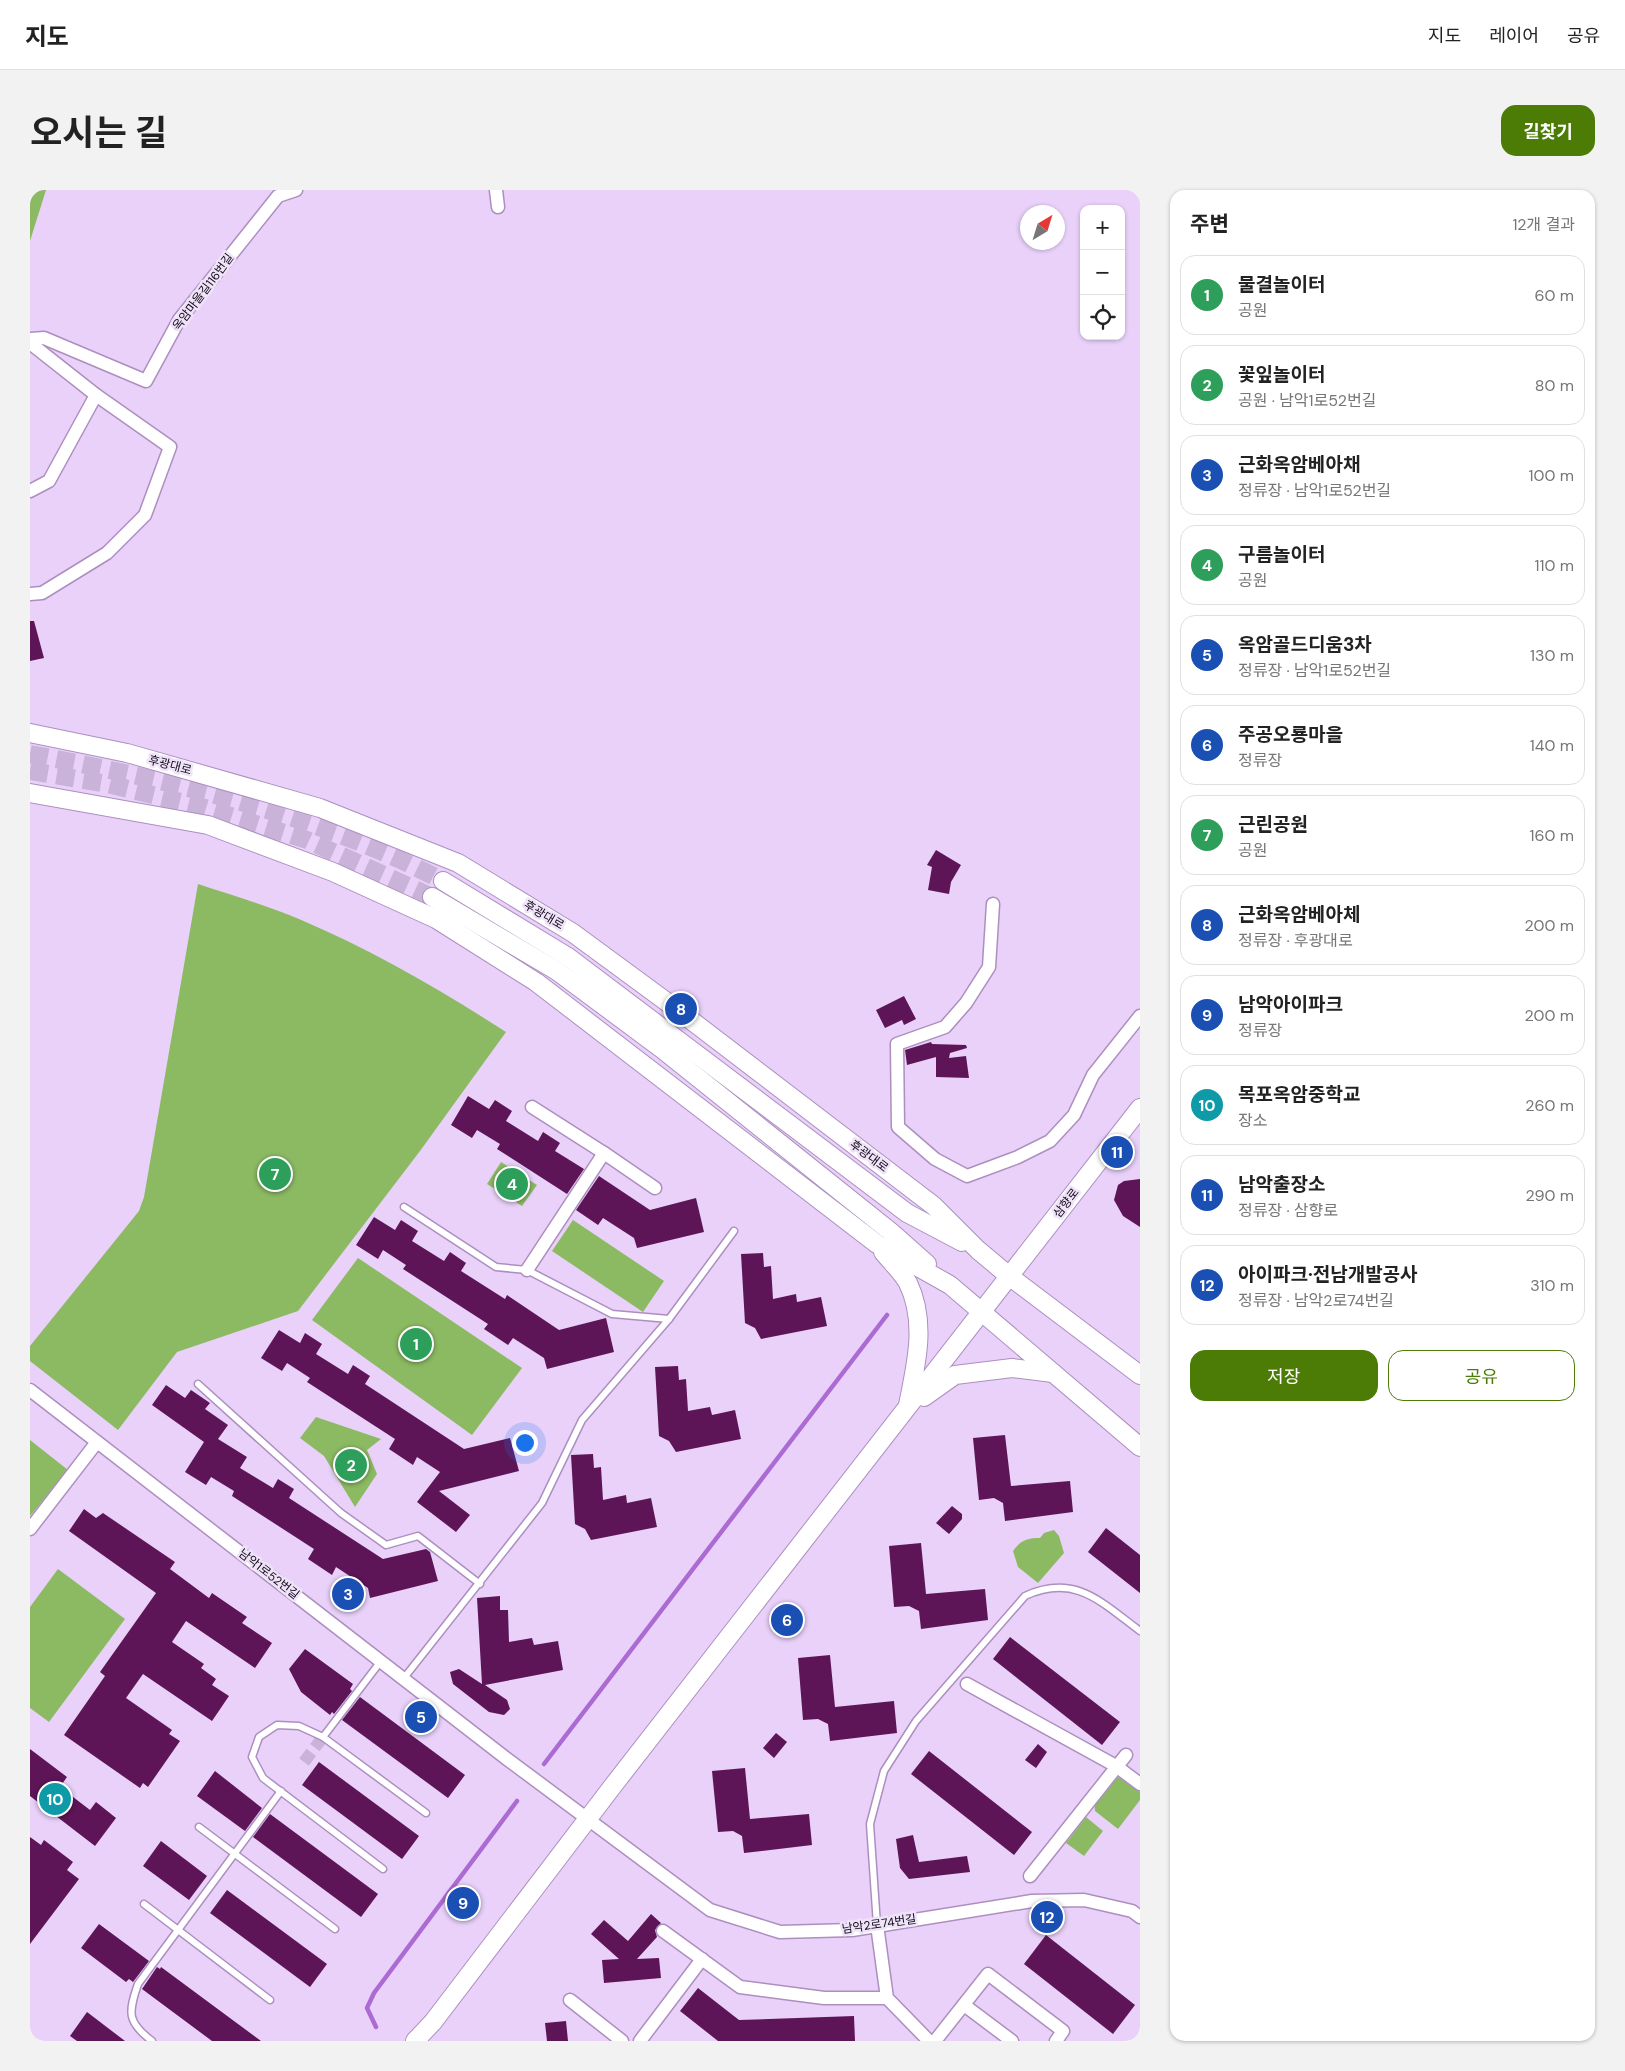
<!DOCTYPE html>
<html lang="ko">
<head>
<meta charset="utf-8">
<style>
  :root { --surface:#fff; --page:#f2f2f2; --text:#222; --muted:#767676; --line:#e0e0e0; --accent:#4c7c05 }
  body { margin:0; font-family:"DM Sans","Noto Sans KR",sans-serif; background:var(--page); color:var(--text) }
  .controls { position:absolute; right:15px; top:15px; display:grid; overflow:hidden; border-radius:10px; box-shadow:0 1px 4px #0004 }
  .controls button { width:45px; height:45px; display:grid; place-items:center; padding:0; border:0; border-bottom:1px solid var(--line); background:var(--surface); color:var(--text); font:25px sans-serif }
  .compass { position:absolute; left:990px; top:15px; width:45px; height:45px; border-radius:50%; background:var(--surface); box-shadow:0 1px 4px #0004; rotate:38deg }
  .you { position:absolute; left:494px; top:1252px; width:18px; height:18px; margin:-12px; border:4px solid #fff; border-radius:50%; background:#1a73e8; box-shadow:0 0 0 8px #1a73e833 }
  .badge { display:grid; place-items:center; width:32px; height:32px; border-radius:50%; background:var(--accent); color:#fff; font-size:16px; font-weight:700 }
  .pin { position:absolute; translate:-50% -50%; border:2px solid #fff; box-shadow:0 1px 5px #0006 }
  .list { margin:0; padding:0; list-style:none }
  h2 { display:flex; justify-content:space-between; align-items:center; height:65px; margin:0; padding:0 20px; font-size:21px }
  h2 small { font-size:16px; font-weight:400; color:var(--muted) }
  .list li { display:grid; grid-template-columns:32px 1fr auto; gap:15px; align-items:center; box-sizing:border-box; height:80px; margin:0 10px 10px; padding:0 10px; border:1px solid var(--line); border-radius:15px }
  .list b { display:block; font-size:19px; white-space:nowrap }
  .list p { margin:0; font-size:16px; white-space:nowrap; color:var(--muted) }
  .list em { font-size:16px; font-style:normal; color:var(--muted) }
  .actions { display:flex; gap:10px; padding:15px 20px }
  .actions a { flex:1; padding:11px 0; border:1px solid var(--accent); border-radius:15px; text-align:center; font-size:18px; color:var(--accent) }
  .actions .main { background:var(--accent); color:#fff }
  .icon { flex:none; width:28px; height:28px; fill:none; stroke:currentColor; stroke-width:2; stroke-linecap:round; stroke-linejoin:round }
  .map { position:relative; flex:none; width:1110px; height:1851px; overflow:hidden; border-radius:15px }
  header { display:flex; align-items:center; gap:30px; box-sizing:border-box; height:70px; padding:0 25px; background:var(--surface); border-bottom:1px solid var(--line) }
  header strong { font-size:24px }
  nav { display:flex; gap:28px; margin-inline-start:auto; font-size:18px }
  .intro { display:flex; align-items:center; justify-content:space-between; box-sizing:border-box; height:120px; padding:0 30px }
  h1 { margin:0; font-size:35px }
  .button { padding:12px 22px; border-radius:15px; background:var(--accent); color:#fff; font-size:18px; font-weight:700 }
  main { display:flex; gap:30px; padding:0 30px }
  aside { flex:1; background:var(--surface); border-radius:15px; box-shadow:0 1px 4px #0004 }
  .map>svg:first-child { display:block }
  .green { fill:#8cba63 }
  .lines { fill:none; stroke-linecap:round; stroke-linejoin:round }
  .stream { stroke:#ac6bd3; stroke-width:4.5 }
  .building { fill:#5d1557 }
  .street-tunnel { stroke:#c9b3d8; stroke-width:12; stroke-dasharray:12 6; stroke-linecap:butt }
  .secondary-tunnel { stroke:#c9b3d8; stroke-width:18; stroke-dasharray:18 9; stroke-linecap:butt }
  .lane-casing { stroke:#ac8fbf; stroke-width:9 }
  .street-casing { stroke:#ac8fbf; stroke-width:15 }
  .secondary-casing { stroke:#ac8fbf; stroke-width:20 }
  .lane { stroke:#fff; stroke-width:6 }
  .street { stroke:#fff; stroke-width:12 }
  .secondary { stroke:#fff; stroke-width:18 }
  .labels { text-anchor:middle; dominant-baseline:central; stroke-width:5; stroke-linejoin:round; paint-order:stroke }
  .street-label { font-size:12px; fill:#13091a; stroke:#efe3f8 }
</style>
</head>
<body>
<header>
<strong>지도</strong>
<nav><a>지도</a><a>레이어</a><a>공유</a></nav>
</header>
<div class="intro"><h1>오시는 길</h1><a class="button">길찾기</a></div>
<main>
<div class="map">
<svg width="1110" height="1851" viewBox="0 0 1110 1851">
  <rect width="100%" height="100%" fill="#e9d1fa"/>
  <g class="green">
    <path d="M 0,0 L 16,0 L 0,51 Z"/>
    <path d="M 168,694 C 201,705 236,715 269,729 C 342,760 409,799 476,842 L 390,961 L 268,1121 L 147,1162 L 88,1240 L 0,1171 L 0,1156 L 109,1021 L 114,1007 Z"/>
    <path d="M 471,972 L 507,995 L 492,1016 L 457,994 Z"/>
    <path d="M 543,1030 L 634,1091 L 613,1122 L 522,1061 Z"/>
    <path d="M 328,1068 L 492,1178 L 442,1245 L 282,1130 Z"/>
    <path d="M 286,1227 L 351,1249 L 337,1260 L 347,1284 L 325,1317 L 294,1266 L 270,1248 Z"/>
    <path d="M 0,1250 L 38,1280 L 0,1326 Z"/>
    <path d="M 1024,1340 L 1029,1346 L 1034,1363 L 1008,1393 L 988,1377 L 983,1361 C 991,1350 997,1348 1010,1348 L 1014,1343 Z"/>
    <path d="M 28,1379 L 95,1429 L 19,1532 L 0,1518 L 0,1417 Z"/>
    <path d="M 1091,1587 L 1110,1602 L 1110,1610 L 1088,1639 L 1065,1621 L 1064,1610 L 1080,1589 Z"/>
    <path d="M 1056,1627 L 1073,1641 L 1054,1666 L 1036,1653 Z"/>
  </g>
  <g class="lines">
    <g class="stream">
      <path d="M 514,1574 L 857,1125"/>
      <path d="M 346,1837 L 337,1818 L 344,1803 L 487,1611"/>
    </g>
  </g>
  <g class="building">
    <path d="M 0,431 L 4,431 L 14,468 L 0,471 Z"/>
    <path d="M 906,660 L 931,675 L 921,692 L 919,704 L 898,700 L 902,677 L 897,675 Z"/>
    <path d="M 874,806 L 886,829 L 874,835 L 872,830 L 855,838 L 846,820 Z"/>
    <path d="M 901,852 L 902,854 L 936,855 L 937,858 L 920,863 L 919,868 L 936,866 L 939,888 L 906,887 L 906,867 L 877,875 L 875,860 Z"/>
    <path d="M 438,906 L 459,919 L 465,910 L 482,921 L 476,931 L 508,951 L 513,942 L 530,953 L 525,961 L 554,979 L 537,1004 L 467,959 L 470,954 L 447,940 L 442,948 L 421,935 Z"/>
    <path d="M 569,986 L 620,1020 L 666,1008 L 674,1042 L 607,1058 L 604,1048 L 573,1028 L 568,1035 L 546,1020 Z"/>
    <path d="M 1110,989 L 1110,1037 L 1093,1026 L 1084,1010 L 1088,995 L 1094,991 Z"/>
    <path d="M 344,1027 L 365,1040 L 371,1030 L 388,1041 L 382,1051 L 414,1071 L 420,1062 L 436,1073 L 431,1081 L 475,1109 L 477,1105 L 529,1140 L 576,1128 L 584,1162 L 517,1179 L 514,1168 L 483,1148 L 478,1155 L 454,1139 L 458,1134 L 373,1079 L 376,1075 L 353,1060 L 348,1069 L 326,1055 Z"/>
    <path d="M 733,1063 L 734,1077 L 741,1076 L 743,1109 L 766,1104 L 767,1112 L 791,1107 L 797,1136 L 731,1149 L 725,1138 L 715,1133 L 711,1064 Z"/>
    <path d="M 249,1140 L 270,1153 L 275,1143 L 292,1154 L 286,1164 L 318,1184 L 323,1175 L 340,1186 L 335,1194 L 434,1259 L 480,1248 L 489,1281 L 409,1301 L 440,1325 L 426,1342 L 387,1312 L 410,1282 L 387,1267 L 383,1275 L 359,1259 L 365,1249 L 277,1192 L 280,1188 L 257,1173 L 252,1181 L 231,1168 Z"/>
    <path d="M 648,1176 L 649,1190 L 656,1189 L 658,1221 L 680,1217 L 682,1225 L 705,1220 L 711,1249 L 646,1262 L 639,1251 L 629,1246 L 625,1177 Z"/>
    <path d="M 136,1195 L 155,1208 L 161,1200 L 180,1213 L 175,1219 L 198,1235 L 188,1249 L 217,1267 L 210,1278 L 243,1298 L 248,1289 L 264,1299 L 259,1308 L 353,1369 L 396,1359 L 400,1362 L 408,1391 L 340,1408 L 338,1398 L 306,1377 L 302,1385 L 278,1369 L 284,1359 L 202,1306 L 204,1301 L 181,1287 L 176,1295 L 155,1282 L 174,1252 L 122,1215 Z"/>
    <path d="M 975,1245 L 981,1296 L 1040,1291 L 1043,1322 L 975,1331 L 973,1313 L 964,1308 L 949,1310 L 943,1248 Z"/>
    <path d="M 563,1264 L 564,1278 L 571,1277 L 573,1310 L 596,1305 L 597,1313 L 621,1308 L 627,1337 L 561,1350 L 555,1339 L 545,1334 L 541,1265 Z"/>
    <path d="M 922,1316 L 932,1324 L 932,1329 L 919,1344 L 906,1333 Z"/>
    <path d="M 54,1319 L 66,1328 L 73,1323 L 145,1372 L 140,1379 L 179,1408 L 182,1403 L 217,1427 L 212,1433 L 242,1453 L 225,1478 L 156,1431 L 142,1452 L 174,1474 L 171,1478 L 186,1489 L 182,1495 L 199,1506 L 182,1531 L 113,1484 L 96,1508 L 142,1540 L 139,1544 L 150,1551 L 118,1597 L 113,1593 L 110,1598 L 34,1545 L 75,1486 L 70,1482 L 126,1403 L 39,1341 Z"/>
    <path d="M 1076,1338 L 1110,1365 L 1110,1403 L 1058,1362 Z"/>
    <path d="M 891,1353 L 896,1404 L 955,1399 L 958,1430 L 891,1439 L 889,1421 L 879,1416 L 864,1417 L 859,1356 Z"/>
    <path d="M 470,1406 L 470,1420 L 478,1420 L 479,1452 L 502,1448 L 504,1455 L 528,1451 L 533,1480 L 455,1495 L 477,1510 L 480,1519 L 474,1525 L 459,1522 L 423,1494 L 420,1482 L 429,1479 L 452,1494 L 447,1408 Z"/>
    <path d="M 980,1447 L 1090,1532 L 1072,1555 L 963,1469 Z"/>
    <path d="M 275,1459 L 323,1494 L 320,1499 L 322,1501 L 304,1524 L 302,1522 L 300,1525 L 271,1502 L 259,1479 Z"/>
    <path d="M 800,1465 L 805,1517 L 864,1511 L 867,1543 L 800,1551 L 798,1534 L 788,1529 L 773,1530 L 768,1468 Z"/>
    <path d="M 330,1507 L 435,1585 L 418,1608 L 312,1530 Z"/>
    <path d="M 746,1543 L 757,1552 L 744,1568 L 733,1558 Z"/>
    <path d="M 1008,1554 L 1017,1562 L 1006,1578 L 995,1570 Z"/>
    <path d="M 0,1559 L 37,1587 L 30,1597 L 60,1620 L 66,1612 L 86,1628 L 65,1656 L 0,1606 Z"/>
    <path d="M 899,1561 L 1002,1642 L 984,1665 L 881,1584 Z"/>
    <path d="M 289,1572 L 389,1646 L 372,1669 L 272,1595 Z"/>
    <path d="M 715,1578 L 720,1629 L 779,1624 L 782,1655 L 714,1663 L 712,1646 L 703,1641 L 688,1642 L 682,1581 Z"/>
    <path d="M 185,1581 L 232,1618 L 215,1641 L 167,1606 Z"/>
    <path d="M 240,1624 L 348,1704 L 331,1727 L 223,1647 Z"/>
    <path d="M 883,1645 L 889,1672 L 937,1666 L 940,1682 L 879,1689 L 870,1678 L 866,1649 Z"/>
    <path d="M 0,1647 L 11,1655 L 14,1650 L 43,1672 L 37,1680 L 49,1689 L 0,1754 Z"/>
    <path d="M 131,1651 L 177,1686 L 159,1710 L 113,1676 Z"/>
    <path d="M 197,1700 L 297,1774 L 280,1797 L 180,1723 Z"/>
    <path d="M 621,1724 L 631,1733 L 625,1740 L 627,1747 L 607,1769 L 629,1768 L 631,1788 L 574,1793 L 572,1770 L 589,1769 L 561,1744 L 574,1730 L 598,1751 Z"/>
    <path d="M 69,1734 L 119,1771 L 103,1792 L 99,1789 L 96,1792 L 51,1758 Z"/>
    <path d="M 1016,1745 L 1105,1815 L 1083,1844 L 994,1774 Z"/>
    <path d="M 127,1777 L 130,1779 L 131,1777 L 231,1851 L 182,1851 L 112,1799 Z"/>
    <path d="M 668,1798 L 709,1830 L 824,1826 L 825,1851 L 688,1851 L 650,1821 Z"/>
    <path d="M 57,1822 L 95,1851 L 47,1851 L 40,1846 Z"/>
    <path d="M 536,1831 L 538,1851 L 517,1851 L 515,1833 Z"/>
  </g>
  <g class="lines">
    <path class="street-tunnel" d="M 274,1572 L 293,1547"/>
    <g class="secondary-tunnel">
      <path d="M 0,564 C 142,591 284,623 413,691"/>
      <path d="M 0,581 L 78,594 L 175,618 L 277,650 L 402,707"/>
    </g>
    <defs>
      <g id="lane">
        <path d="M 374,1017 L 466,1077 L 497,1080 L 582,1124 L 639,1129"/>
        <path d="M 168,1194 L 311,1323 L 356,1355 L 388,1346 L 450,1394"/>
        <path d="M 374,1488 L 512,1313 L 552,1230 L 639,1129 L 704,1041"/>
        <path d="M 293,1547 L 351,1471"/>
        <path d="M 169,1637 L 305,1739"/>
        <path d="M 353,1679 L 233,1588 L 222,1567 L 229,1547 L 247,1535 L 269,1536 L 293,1547 L 396,1623"/>
        <path d="M 114,1714 L 240,1810"/>
        <path d="M 847,1735 L 840,1634 L 854,1581 L 886,1531 L 995,1406 C 1045,1383 1071,1412 1110,1441"/>
        <path d="M 122,1851 C 97,1832 98,1823 108,1794 L 251,1601"/>
      </g>
      <g id="street">
        <path d="M 466,0 L 468,17"/>
        <path d="M 0,149 L 14,148 L 116,191 L 149,130 L 248,6 L 266,0"/>
        <path d="M 0,153 L 66,205 L 140,257 L 115,325 L 77,363 L 12,403 L 0,404"/>
        <path d="M 0,301 L 19,291 L 66,205"/>
        <path d="M 963,714 L 959,777 L 936,813 L 915,837 L 867,854 L 868,937 L 905,969 L 937,986 L 988,967 L 1020,951 L 1044,925 L 1063,885 L 1110,826"/>
        <path d="M 502,917 L 574,963"/>
        <path d="M 497,1080 L 574,963 L 625,998"/>
        <path d="M 0,1200 L 477,1569 L 680,1720 L 750,1742 L 822,1740 L 1002,1711 L 1054,1710 L 1102,1721 L 1110,1727"/>
        <path d="M 0,1339 L 67,1252"/>
        <path d="M 937,1494 L 1086,1576 L 1110,1594"/>
        <path d="M 1000,1686 L 1096,1565"/>
        <path d="M 847,1735 L 857,1808 L 899,1851"/>
        <path d="M 633,1741 L 710,1797 L 794,1808 L 857,1808"/>
        <path d="M 540,1810 L 592,1851"/>
        <path d="M 934,1815 L 982,1851"/>
        <path d="M 610,1851 L 672,1769"/>
        <path d="M 905,1851 L 958,1784 L 1033,1841 L 1026,1851"/>
      </g>
      <g id="secondary">
        <path d="M 0,543 L 97,563 L 290,618 L 428,673 L 543,743 L 645,818 L 904,1016 L 948,1060 L 979,1086 L 1110,1185"/>
        <path d="M 0,603 L 178,635 L 303,682 L 406,729 L 506,792 L 847,1054 L 920,1095 L 1110,1257"/>
        <path d="M 413,691 L 538,767 L 877,1023 L 932,1052"/>
        <path d="M 402,707 L 527,781 L 632,859 L 861,1042 L 897,1074"/>
        <path d="M 853,1062 C 861,1072 872,1082 878,1093 C 897,1132 886,1175 878,1215"/>
        <path d="M 894,1207 L 925,1185 L 982,1178 L 1023,1183"/>
        <path d="M 385,1851 L 403,1832 L 582,1597 L 1110,918"/>
      </g>
    </defs>
    <use href="#lane" class="lane-casing"/>
    <use href="#street" class="street-casing"/>
    <use href="#secondary" class="secondary-casing"/>
    <use href="#lane" class="lane"/>
    <use href="#street" class="street"/>
    <use href="#secondary" class="secondary"/>
  </g>
  <g class="labels">
    <g class="street-label">
      <text transform="translate(173 102) rotate(-53)">옥암마을길116번길</text>
      <text transform="translate(140 575) rotate(15)">후광대로</text>
      <text transform="translate(514 725) rotate(31)">후광대로</text>
      <text transform="translate(839 966) rotate(37)">후광대로</text>
      <text transform="translate(1036 1013) rotate(-52)">삼향로</text>
      <text transform="translate(239 1384) rotate(38)">남악1로52번길</text>
      <text transform="translate(849 1734) rotate(-8)">남악2로74번길</text>
    </g>
  </g>
</svg>
<div class="controls">
<button>+</button>
<button>−</button>
<button><svg class="icon" aria-label="locate" viewBox="0 0 24 24"><circle cx="12" cy="12" r="6"/><path d="M12 2v4M12 18v4M2 12h4M18 12h4"/></svg></button>
</div>
<svg class="compass" viewBox="-18 -18 36 36"><path d="M0-13l5 13h-10z" fill="#e53935"/><path d="M0 13l5-13h-10z" fill="#767676"/></svg>
<div class="you"></div>
<div class="pin badge" style="left:386px;top:1154px;background:#2e9e5b">1</div>
<div class="pin badge" style="left:321px;top:1275px;background:#2e9e5b">2</div>
<div class="pin badge" style="left:318px;top:1404px;background:#1a4fb4">3</div>
<div class="pin badge" style="left:482px;top:994px;background:#2e9e5b">4</div>
<div class="pin badge" style="left:391px;top:1527px;background:#1a4fb4">5</div>
<div class="pin badge" style="left:757px;top:1430px;background:#1a4fb4">6</div>
<div class="pin badge" style="left:245px;top:984px;background:#2e9e5b">7</div>
<div class="pin badge" style="left:651px;top:819px;background:#1a4fb4">8</div>
<div class="pin badge" style="left:433px;top:1713px;background:#1a4fb4">9</div>
<div class="pin badge" style="left:25px;top:1609px;background:#0f9aa8">10</div>
<div class="pin badge" style="left:1087px;top:962px;background:#1a4fb4">11</div>
<div class="pin badge" style="left:1017px;top:1727px;background:#1a4fb4">12</div>
</div>
<aside>
<h2>주변<small>12개 결과</small></h2>
<ul class="list">
<li><span class="badge" style="background:#2e9e5b">1</span><div><b>물결놀이터</b><p>공원</p></div><em>60 m</em></li>
<li><span class="badge" style="background:#2e9e5b">2</span><div><b>꽃잎놀이터</b><p>공원 · 남악1로52번길</p></div><em>80 m</em></li>
<li><span class="badge" style="background:#1a4fb4">3</span><div><b>근화옥암베아채</b><p>정류장 · 남악1로52번길</p></div><em>100 m</em></li>
<li><span class="badge" style="background:#2e9e5b">4</span><div><b>구름놀이터</b><p>공원</p></div><em>110 m</em></li>
<li><span class="badge" style="background:#1a4fb4">5</span><div><b>옥암골드디움3차</b><p>정류장 · 남악1로52번길</p></div><em>130 m</em></li>
<li><span class="badge" style="background:#1a4fb4">6</span><div><b>주공오룡마을</b><p>정류장</p></div><em>140 m</em></li>
<li><span class="badge" style="background:#2e9e5b">7</span><div><b>근린공원</b><p>공원</p></div><em>160 m</em></li>
<li><span class="badge" style="background:#1a4fb4">8</span><div><b>근화옥암베아체</b><p>정류장 · 후광대로</p></div><em>200 m</em></li>
<li><span class="badge" style="background:#1a4fb4">9</span><div><b>남악아이파크</b><p>정류장</p></div><em>200 m</em></li>
<li><span class="badge" style="background:#0f9aa8">10</span><div><b>목포옥암중학교</b><p>장소</p></div><em>260 m</em></li>
<li><span class="badge" style="background:#1a4fb4">11</span><div><b>남악출장소</b><p>정류장 · 삼향로</p></div><em>290 m</em></li>
<li><span class="badge" style="background:#1a4fb4">12</span><div><b>아이파크·전남개발공사</b><p>정류장 · 남악2로74번길</p></div><em>310 m</em></li>
</ul>
<div class="actions"><a class="main">저장</a><a>공유</a></div>
</aside>
</main>
</body>
</html>
